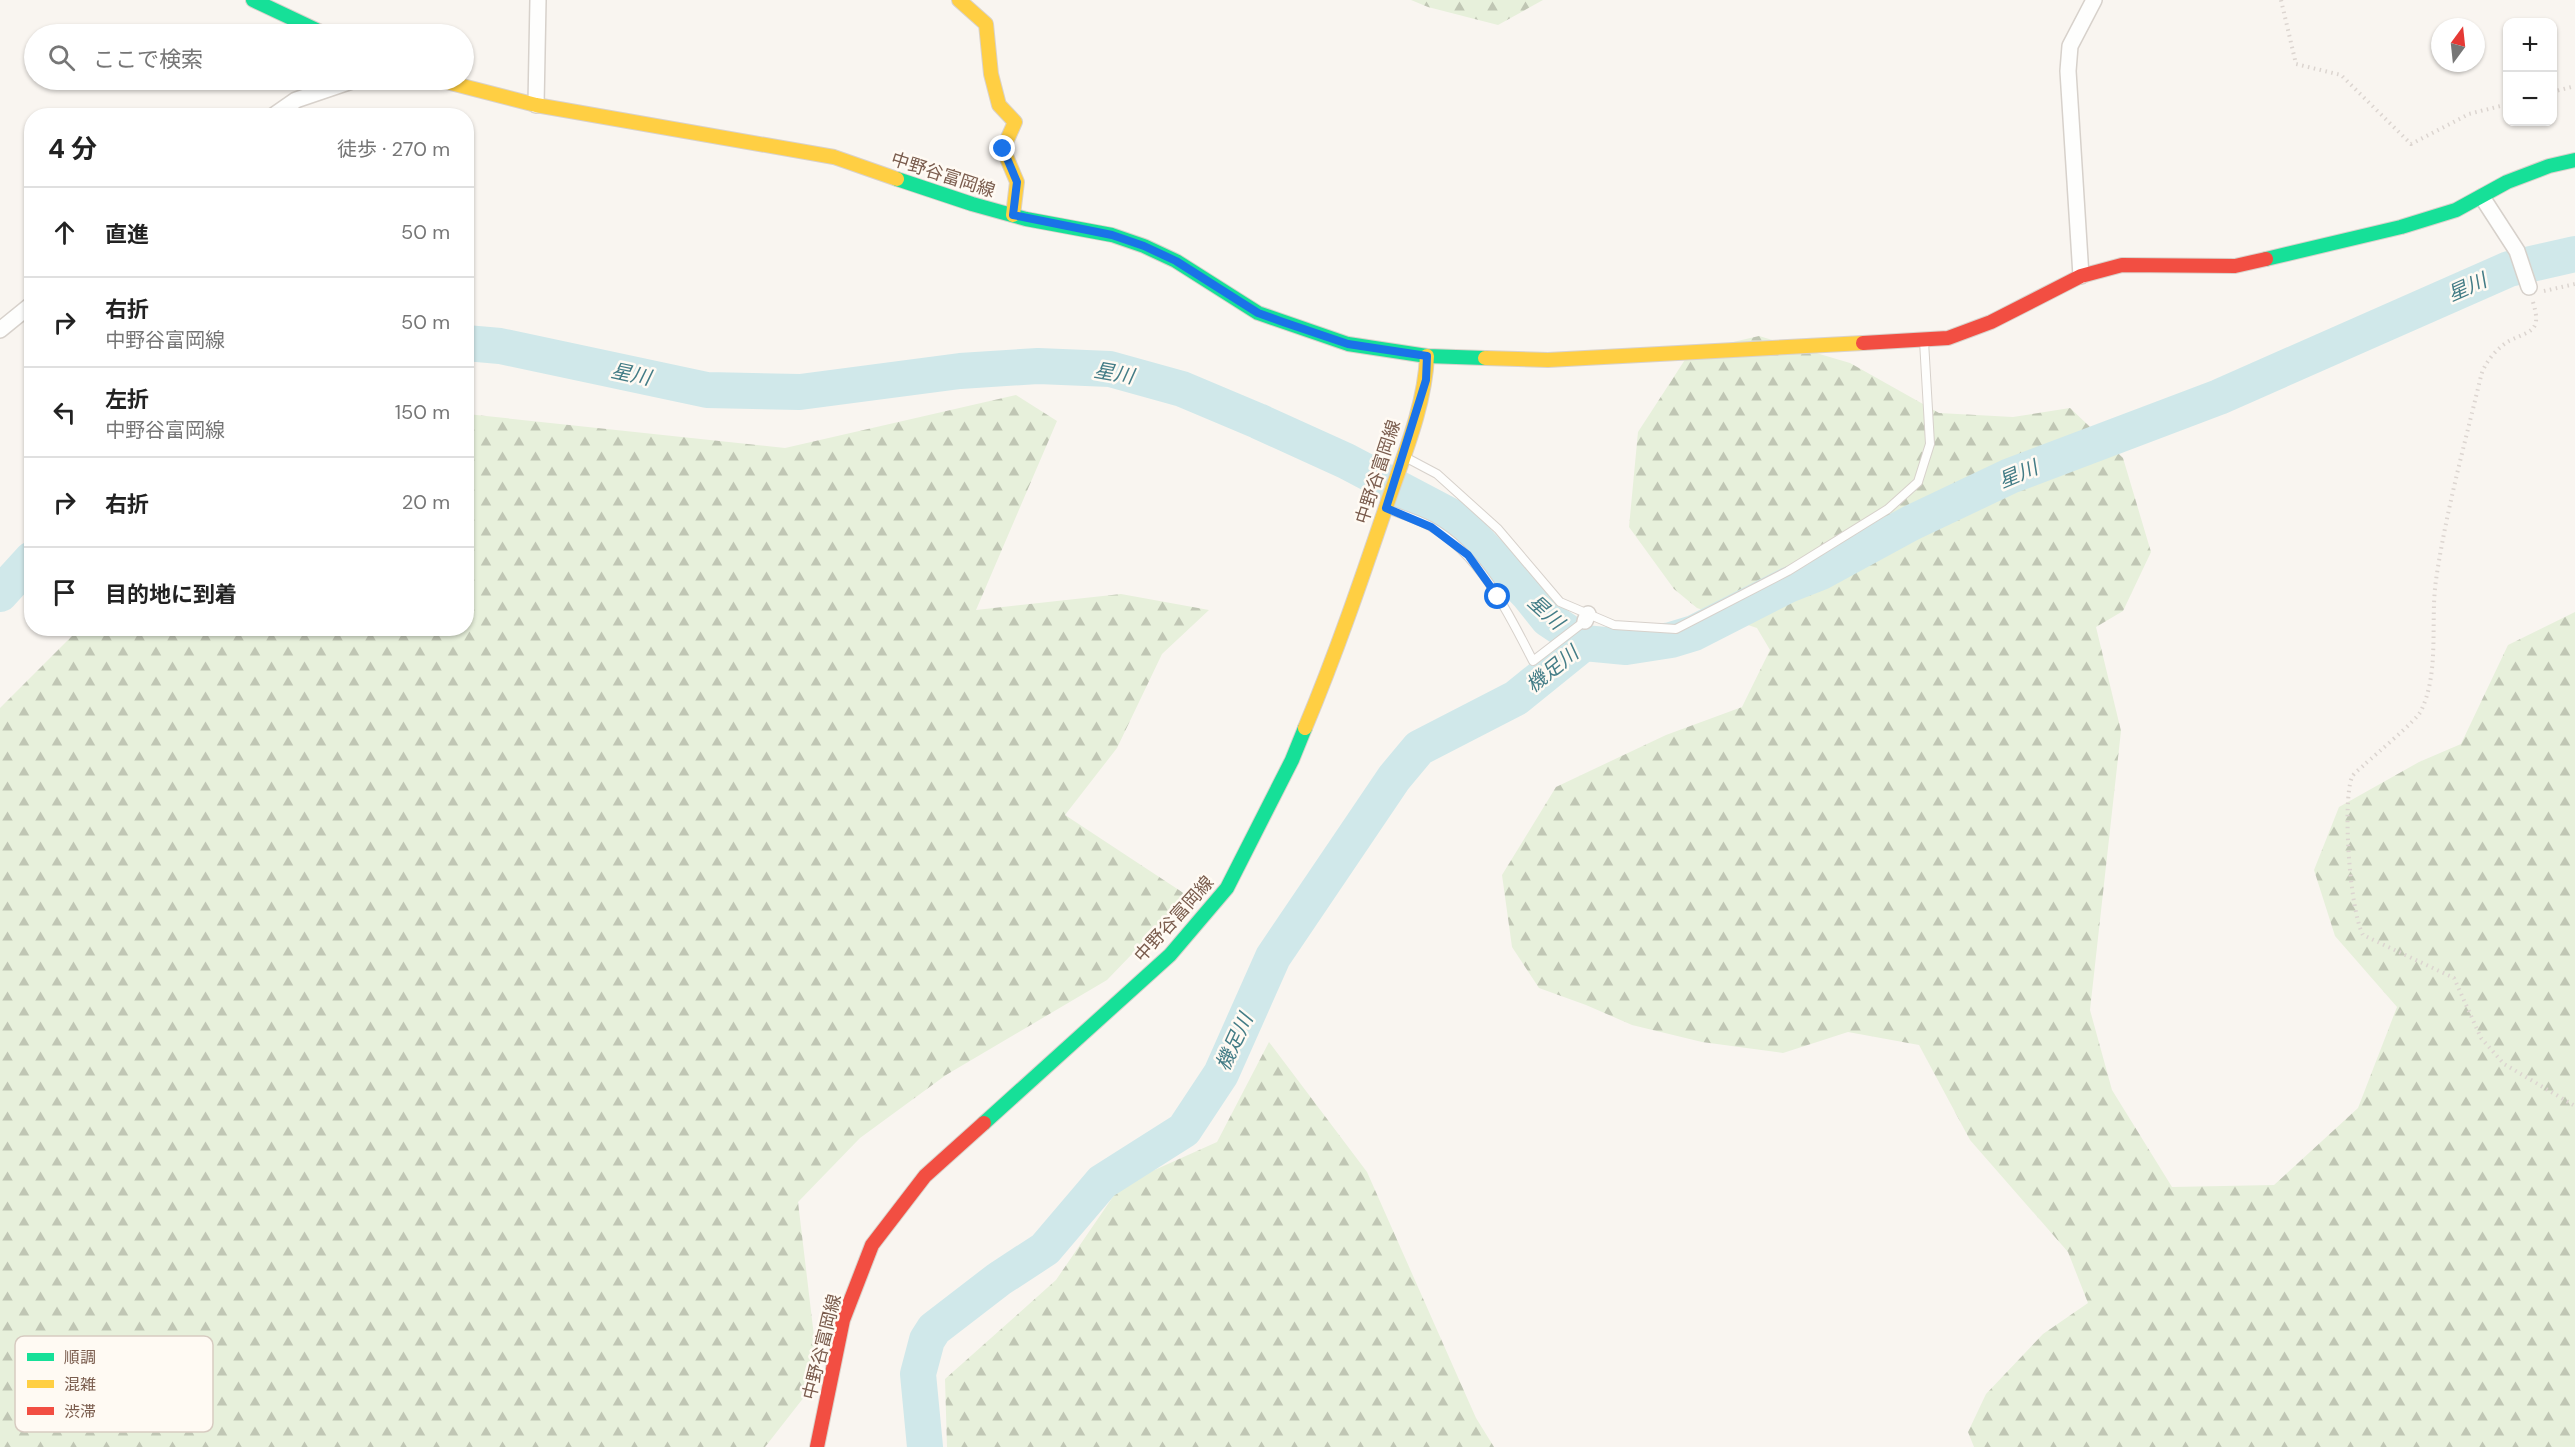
<!DOCTYPE html>
<html lang="ja">
<head>
<meta charset="utf-8">
<style>
  :root { --surface:#fff; --page:#f6f6f6; --text:#222; --muted:#767676; --line:#e0e0e0 }
  body { margin:0; font-family:"DM Sans","Noto Sans JP",sans-serif; background:var(--page); color:var(--text) }
  .controls { position:absolute; right:18px; top:18px; display:grid; overflow:hidden; border-radius:12px; box-shadow:0 2px 4px #0004 }
  .controls button { width:54px; height:54px; display:grid; place-items:center; padding:0; border:0; border-bottom:2px solid var(--line); background:var(--surface); color:var(--text); font:30px sans-serif }
  .compass { position:absolute; left:2431px; top:18px; width:54px; height:54px; border-radius:50%; background:var(--surface); box-shadow:0 2px 4px #0004; rotate:15deg }
  .stop { position:absolute; width:18px; height:18px; margin:-14px; border:4px solid #1a73e8; border-radius:50%; background:#fff }
  .stop.end { background:#1a73e8; border-color:#fff; box-shadow:0 2px 6px #0008 }
  .list { margin:0; padding:0; list-style:none }
  h2 { display:flex; justify-content:space-between; align-items:center; height:78px; margin:0; padding:0 24px; font-size:26px }
  h2 small { font-size:20px; font-weight:400; color:var(--muted) }
  .list li { display:grid; grid-template-columns:39px 1fr auto; gap:18px; align-items:center; box-sizing:border-box; height:90px; padding:0 24px; border-top:2px solid var(--line) }
  .list b { display:block; font-size:22px; white-space:nowrap }
  .list p { margin:0; font-size:20px; white-space:nowrap; color:var(--muted) }
  .list em { font-size:20px; font-style:normal; color:var(--muted) }
  .icon { flex:none; width:33px; height:33px; fill:none; stroke:currentColor; stroke-width:2; stroke-linecap:round; stroke-linejoin:round }
  .map { position:relative; flex:none; width:2575px; height:1447px; overflow:hidden }
  .search { position:absolute; background:var(--surface); box-shadow:0 2px 4px #0004; left:24px; top:24px; width:450px; height:66px; display:flex; align-items:center; gap:15px; box-sizing:border-box; padding:0 21px; border-radius:33px; color:var(--muted); font-size:22px }
  .panel { position:absolute; background:var(--surface); box-shadow:0 2px 4px #0004; left:24px; top:108px; width:450px; height:528px; border-radius:24px }
  .map>svg:first-child { display:block }
  .forest { fill:url(#forest-firs) }
  .lines { fill:none; stroke-linecap:round; stroke-linejoin:round }
  .river { stroke:#d0e8ea; stroke-width:36 }
  .lane-casing { stroke:#d7d1cb; stroke-width:10 }
  .street-casing { stroke:#d7d1cb; stroke-width:18 }
  .fast-casing { stroke:#d9d2cb; stroke-width:16 }
  .slow-casing { stroke:#d9d2cb; stroke-width:16 }
  .jam-casing { stroke:#d9d2cb; stroke-width:16 }
  .path { stroke:#dcd5d0; stroke-width:4; stroke-dasharray:1.5 4.5; stroke-linecap:butt }
  .lane { stroke:#fefefd; stroke-width:8 }
  .street { stroke:#fefefd; stroke-width:15 }
  .fast { stroke:#16e098; stroke-width:14 }
  .slow { stroke:#ffcf43; stroke-width:14 }
  .jam { stroke:#f24e42; stroke-width:14 }
  .route { stroke:#1a73e8; stroke-width:8 }
  .labels { text-anchor:middle; dominant-baseline:central; stroke-width:5; stroke-linejoin:round; paint-order:stroke }
  .street-label { font-size:18px; fill:#7a5c4d; stroke:#fffaf3 }
  .water-label { font-size:20px; font-style:italic; fill:#437c86; stroke:#fffaf3 }
  .key { fill:#fffaf3; stroke:#d7cbc1; stroke-width:1.5 }
  .key-label { font-size:16px; fill:#7a5c4d }
</style>
</head>
<body>
<div class="map">
<svg width="2575" height="1447" viewBox="0 0 2575 1447">
  <defs>
    <pattern id="forest-firs" width="22" height="20" patternUnits="userSpaceOnUse" patternTransform="scale(1.5)"><rect width="22" height="20" fill="#e7f0db"/><path d="M5 1l3.5 6h-7zM16 11l3.5 6h-7z" fill="#c0c6b4"/></pattern>
  </defs>
  <rect width="100%" height="100%" fill="#f9f5f0"/>
  <g class="forest">
    <path d="M 1411,0 L 1543,0 L 1498,25 L 1428,7 Z"/>
    <path d="M 1759,336 L 1850,363 L 1939,413 L 2013,417 L 2070,408 L 2123,458 L 2151,552 L 2123,611 L 2096,627 L 2121,731 L 2090,1010 L 2112,1090 L 2172,1187 L 2274,1185 L 2358,1108 L 2397,1007 L 2335,936 L 2314,870 L 2339,807 L 2419,762 L 2461,744 L 2508,645 L 2575,612 L 2575,1447 L 1974,1447 L 1968,1432 L 1986,1394 L 2043,1334 L 2088,1303 L 2068,1252 L 1970,1140 L 1919,1045 L 1848,1032 L 1783,1053 L 1702,1042 L 1632,1025 L 1586,1005 L 1539,988 L 1512,947 L 1502,875 L 1556,787 L 1666,735 L 1742,707 L 1770,650 L 1757,628 L 1697,608 L 1674,589 L 1629,527 L 1638,432 L 1690,352 Z"/>
    <path d="M 1016,395 L 1057,421 L 976,610 L 1121,594 L 1209,610 L 1162,654 L 1117,748 L 1065,815 L 1188,896 L 1107,980 L 946,1075 L 860,1138 L 798,1202 L 819,1378 L 765,1447 L 0,1447 L 0,708 L 79,629 L 466,628 L 467,414 L 785,448 Z"/>
    <path d="M 1269,1042 L 1367,1172 L 1476,1418 L 1494,1447 L 947,1447 L 945,1379 L 1056,1280 L 1121,1185 L 1217,1142 Z"/>
  </g>
  <g class="lines">
    <g class="river">
      <path d="M 466,343 L 500,346 L 707,390 L 800,392 L 960,371 L 1038,366 L 1110,369 L 1182,389 L 1258,421 L 1346,461 L 1456,519 L 1528,594 L 1548,619 L 1584,643 L 1626,647 L 1671,640 L 1694,633 L 1788,585 L 1821,572 L 1911,523 L 2010,476 L 2219,397 L 2509,269 L 2575,254"/>
      <path d="M 0,594 L 32,559"/>
      <path d="M 925,1447 L 918,1374 L 927,1340 L 934,1329 L 999,1279 L 1045,1249 L 1102,1182 L 1184,1130 L 1221,1074 L 1273,957 L 1394,778 L 1419,748 L 1516,698 L 1584,643"/>
    </g>
    <defs>
      <g id="lane">
        <path d="M 1405,457 L 1437,474 L 1498,529 L 1560,602 L 1614,625 L 1676,629 L 1788,571 L 1888,509 L 1918,482 L 1930,444 L 1924,341"/>
        <path d="M 1387,509 C 1401,514 1417,519 1430,526 C 1480,554 1508,612 1533,661 L 1585,621"/>
      </g>
      <g id="street">
        <path d="M 536,105 L 538,0"/>
        <path d="M 273,116 L 296,100 L 355,80"/>
        <path d="M 2482,197 L 2517,251 L 2529,287"/>
        <path d="M 2081,276 L 2068,71 L 2070,46 L 2094,0"/>
        <path d="M 0,330 L 32,304"/>
        <path d="M 1585,621 L 1588,614"/>
      </g>
      <g id="fast">
        <path d="M 253,0 L 325,34"/>
        <path d="M 897,179 L 972,204 L 1026,219 L 1112,235 L 1144,246 L 1176,261 L 1258,313 L 1348,344 L 1427,356 L 1485,358"/>
        <path d="M 2266,259 L 2401,227 L 2456,210 L 2507,182 L 2549,166 L 2575,160"/>
        <path d="M 984,1123 L 1170,955 L 1227,888 L 1292,760 L 1305,728"/>
      </g>
      <g id="slow">
        <path d="M 959,0 L 986,24 L 991,74 L 999,105 L 1015,122 L 1003,149 L 1017,182 L 1013,215"/>
        <path d="M 439,80 L 536,105 L 834,157 L 897,179"/>
        <path d="M 1485,358 L 1548,360 L 1863,343"/>
        <path d="M 1305,728 C 1336,654 1362,578 1388,501 C 1404,455 1425,405 1427,356"/>
      </g>
      <g id="jam">
        <path d="M 1863,343 L 1948,338 L 1991,322 L 2081,276 L 2122,265 L 2235,266 L 2266,259"/>
        <path d="M 817,1447 L 843,1320 L 872,1245 L 925,1176 L 984,1123"/>
      </g>
    </defs>
    <use href="#lane" class="lane-casing"/>
    <use href="#street" class="street-casing"/>
    <use href="#fast" class="fast-casing"/>
    <use href="#slow" class="slow-casing"/>
    <use href="#jam" class="jam-casing"/>
    <g class="path">
      <path d="M 2281,0 L 2296,64 L 2341,75 L 2411,144 L 2469,114 L 2508,104"/>
      <path d="M 2552,92 L 2575,86"/>
      <path d="M 2544,291 L 2575,284"/>
      <path d="M 2533,302 C 2542,332 2531,330 2509,341 C 2498,347 2484,363 2481,376 C 2465,443 2446,511 2436,580 C 2430,622 2440,671 2421,711 C 2416,721 2376,754 2365,764 C 2361,768 2354,773 2352,777 C 2342,802 2350,911 2363,935 L 2454,978 L 2481,1038 L 2504,1064 L 2575,1106"/>
    </g>
    <use href="#lane" class="lane"/>
    <use href="#street" class="street"/>
    <use href="#fast" class="fast"/>
    <use href="#slow" class="slow"/>
    <use href="#jam" class="jam"/>
  </g>
  <g class="lines">
    <path class="route" d="M 1003,149 L 1017,182 L 1013,215 L 1112,235 L 1144,246 L 1176,261 L 1258,313 L 1283,322 L 1348,344 L 1427,356 L 1426,380 L 1386,508 L 1431,527 L 1468,555 L 1498,597"/>
  </g>
  <g class="labels">
    <g class="street-label">
      <text transform="translate(943 175) rotate(18)">中野谷富岡線</text>
      <text transform="translate(1378 472) rotate(-72)">中野谷富岡線</text>
      <text transform="translate(1174 919) rotate(-48)">中野谷富岡線</text>
      <text transform="translate(822 1347) rotate(-76)">中野谷富岡線</text>
    </g>
    <g class="water-label">
      <text transform="translate(2467 287) rotate(-24)">星川</text>
      <text transform="translate(1114 373) rotate(10)">星川</text>
      <text transform="translate(631 374) rotate(12)">星川</text>
      <text transform="translate(2018 474) rotate(-23)">星川</text>
      <text transform="translate(1546 612) rotate(42)">星川</text>
      <text transform="translate(1552 669) rotate(-39)">機足川</text>
      <text transform="translate(1234 1042) rotate(-65)">機足川</text>
    </g>
  </g>
  <rect x="15" y="1336" width="198" height="96" rx="9" class="key"/>
  <rect x="27" y="1353" width="27" height="8" fill="#16e098"/>
  <rect x="27" y="1380" width="27" height="8" fill="#ffcf43"/>
  <rect x="27" y="1407" width="27" height="8" fill="#f24e42"/>
  <g class="key-label">
    <text x="64" y="1363">順調</text>
    <text x="64" y="1390">混雑</text>
    <text x="64" y="1417">渋滞</text>
  </g>
</svg>
<div class="controls">
<button>+</button>
<button>−</button>
</div>
<svg class="compass" viewBox="-18 -18 36 36"><path d="M0-13l5 13h-10z" fill="#e53935"/><path d="M0 13l5-13h-10z" fill="#767676"/></svg>
<div class="stop" style="left:1498px;top:597px"></div>
<div class="stop end" style="left:1003px;top:149px"></div>
<div class="search"><svg class="icon" aria-label="search" viewBox="0 0 24 24"><circle cx="10" cy="10" r="6"/><path d="M15 15l6 6"/></svg>ここで検索</div>
<section class="panel">
<h2>4 分<small>徒歩 · 270 m</small></h2>
<ul class="list">
<li><svg class="icon" aria-label="ahead" viewBox="0 0 24 24"><path d="M12 20V5M6 11l6-6 6 6"/></svg><div><b>直進</b></div><em>50 m</em></li>
<li><svg class="icon" aria-label="right" viewBox="0 0 24 24"><path d="M7 20v-9h11M14 6l5 5-5 5"/></svg><div><b>右折</b><p>中野谷富岡線</p></div><em>50 m</em></li>
<li><svg class="icon" aria-label="left" viewBox="0 0 24 24"><path d="M17 20v-9H6M10 6l-5 5 5 5"/></svg><div><b>左折</b><p>中野谷富岡線</p></div><em>150 m</em></li>
<li><svg class="icon" aria-label="right" viewBox="0 0 24 24"><path d="M7 20v-9h11M14 6l5 5-5 5"/></svg><div><b>右折</b></div><em>20 m</em></li>
<li><svg class="icon" aria-label="arrive" viewBox="0 0 24 24"><path d="M6 21V4h12l-3 4 3 4H6"/></svg><div><b>目的地に到着</b></div></li>
</ul>
</section>
</div>
</body>
</html>
